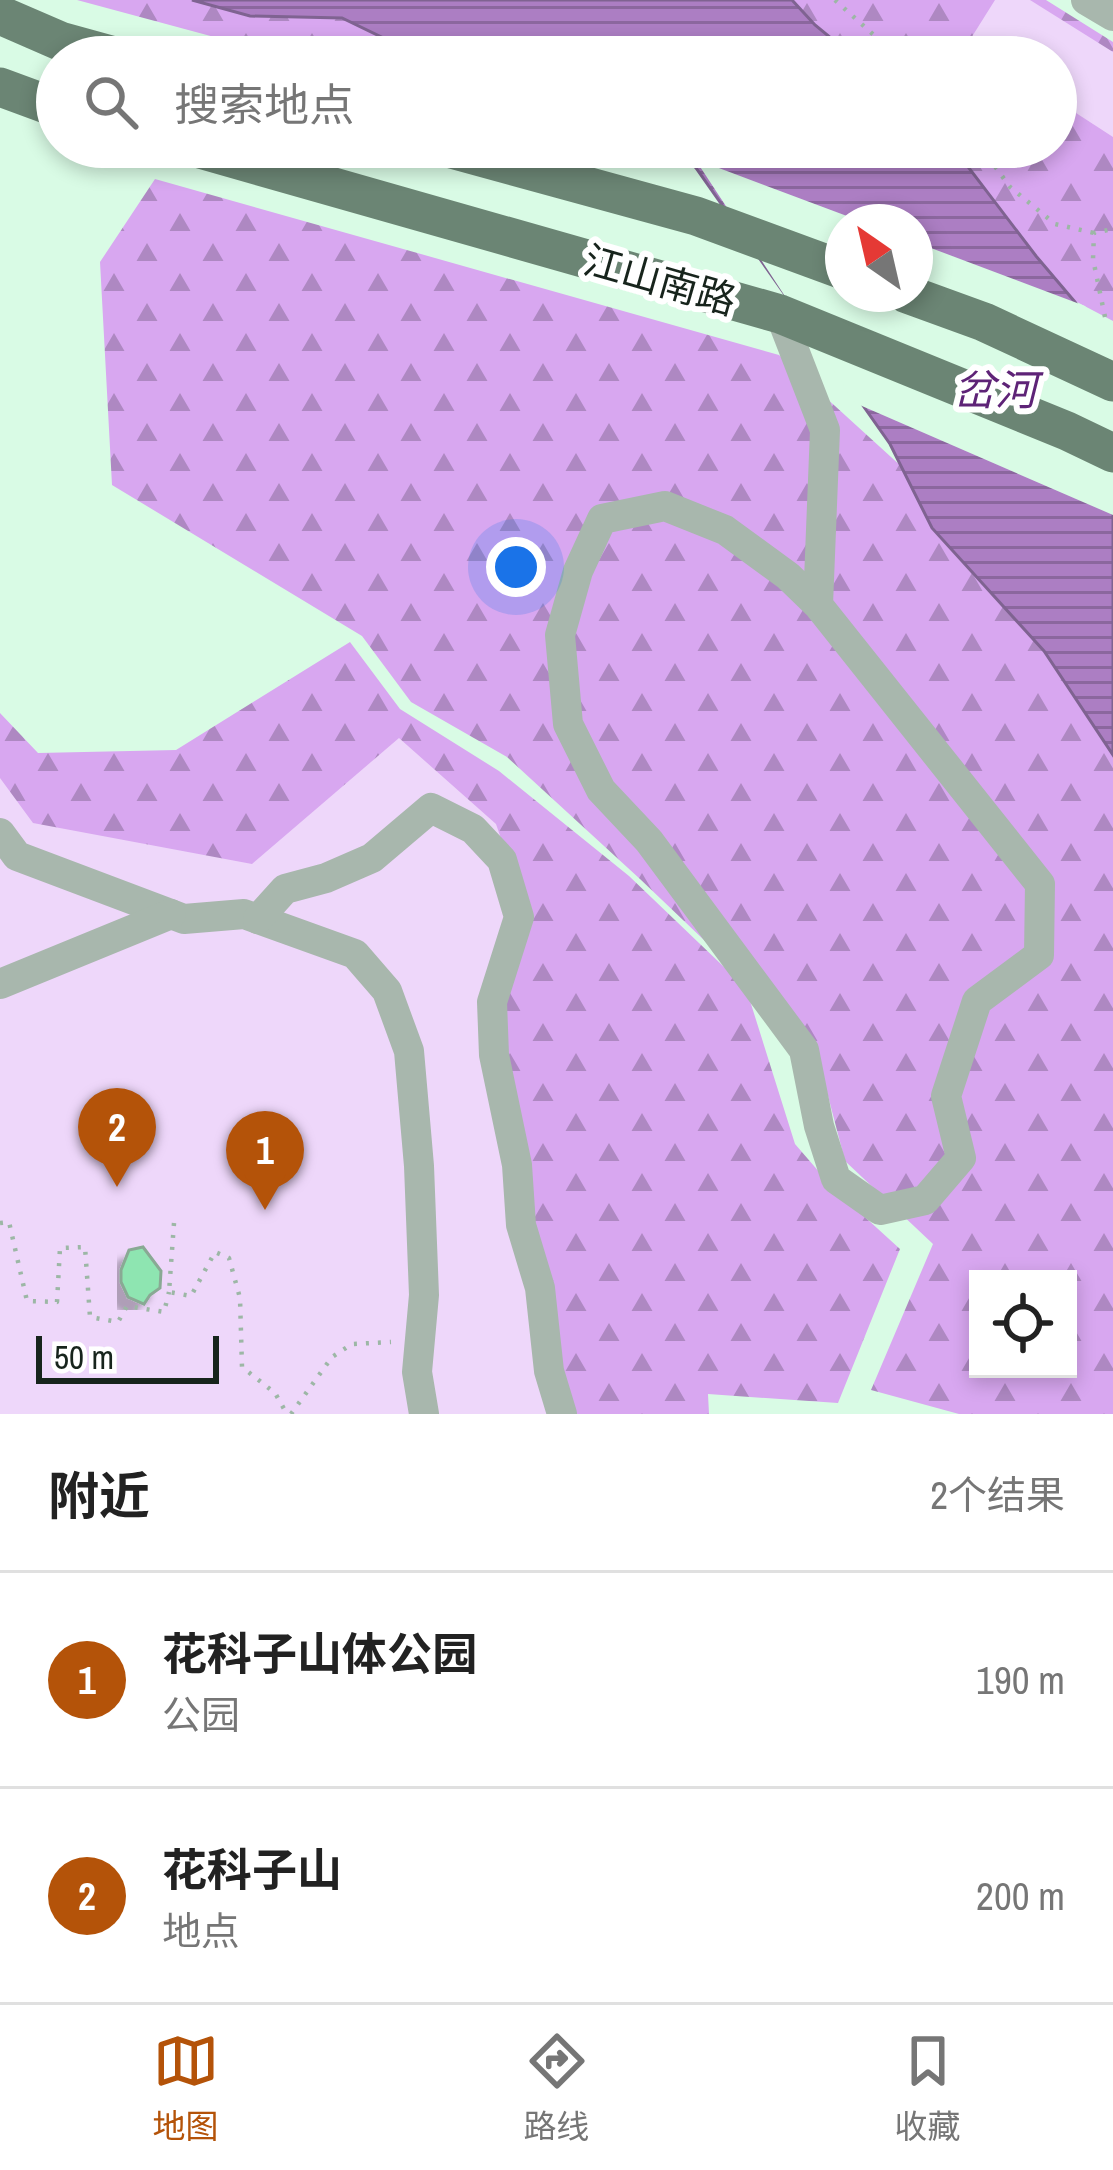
<!DOCTYPE html>
<html lang="zh">
<head>
<meta charset="utf-8">
<style>
  :root { --surface:#fff; --page:#f2f2f2; --text:#222; --muted:#767676; --line:#e0e0e0; --accent:#b45309 }
  body { margin:0; font-family:"Archivo Narrow","Noto Sans SC",sans-serif; background:var(--page); color:var(--text) }
  .controls { position:absolute; right:36px; bottom:36px; display:grid; overflow:hidden; border-radius:0px; box-shadow:0 6px 18px #0003 }
  .controls button { width:108px; height:108px; display:grid; place-items:center; padding:0; border:0; border-bottom:3px solid var(--line); background:var(--surface); color:var(--text); font:60px sans-serif }
  .compass { position:absolute; left:825px; top:204px; width:108px; height:108px; border-radius:50%; background:var(--surface); box-shadow:0 6px 18px #0003; rotate:326deg }
  .scale { position:absolute; left:36px; bottom:30px; width:183px; box-sizing:border-box; padding-left:12px; border:6px solid #17241c; border-top:0; font-size:33px; line-height:42px; white-space:nowrap; color:#17241c; -webkit-text-stroke:9px #fff; paint-order:stroke }
  .you { position:absolute; left:516px; top:567px; width:42px; height:42px; margin:-30px; border:9px solid #fff; border-radius:50%; background:#1a73e8; box-shadow:0 0 0 18px #1a73e833 }
  .badge { display:grid; place-items:center; width:78px; height:78px; border-radius:50%; background:var(--accent); color:#fff; font-size:39px; font-weight:700 }
  .pin { position:absolute; translate:-50% -99px; filter:drop-shadow(0 3px 6px #0008) }
  .pin::after { content:''; position:absolute; top:63px; width:42px; height:36px; background:inherit; clip-path:polygon(0 0,100% 0,50% 100%) }
  .list { margin:0; padding:0; list-style:none }
  h2 { display:flex; justify-content:space-between; align-items:center; height:156px; margin:0; padding:0 48px; font-size:51px }
  h2 small { font-size:39px; font-weight:400; color:var(--muted) }
  .list li { display:grid; grid-template-columns:78px 1fr auto; gap:36px; align-items:center; box-sizing:border-box; height:216px; padding:0 48px; border-top:3px solid var(--line) }
  .list b { display:block; font-size:45px; white-space:nowrap }
  .list p { margin:0; font-size:39px; white-space:nowrap; color:var(--muted) }
  .list em { font-size:39px; font-style:normal; color:var(--muted) }
  .icon { flex:none; width:66px; height:66px; fill:none; stroke:currentColor; stroke-width:2; stroke-linecap:round; stroke-linejoin:round }
  .map { position:relative; flex:none; width:1113px; height:1414px; overflow:hidden }
  .search { position:absolute; background:var(--surface); box-shadow:0 6px 18px #0003; left:36px; right:36px; top:36px; height:132px; display:flex; align-items:center; gap:30px; box-sizing:border-box; padding:0 42px; border-radius:66px; color:var(--muted); font-size:45px }
  .sheet { height:588px; background:var(--surface) }
  nav { display:flex; justify-content:space-around; align-items:center; box-sizing:border-box; height:168px; border-top:3px solid var(--line); background:var(--surface); font-size:33px; color:var(--muted) }
  nav a { display:grid; justify-items:center; gap:6px }
  nav .on { color:var(--accent) }
  .map>svg:first-child { display:block }
  .forest { fill:url(#forest-firs); fill-rule:evenodd }
  .park { fill:#eed7fa }
  .water { fill:url(#water-rules); stroke:#7f6391; stroke-width:3; fill-rule:evenodd }
  .pier { fill:#d9fbe5 }
  .building { fill:#8ee5b1; stroke:#89a994; stroke-width:3; filter:url(#shadow) }
  .lines { fill:none; stroke-linecap:round; stroke-linejoin:round }
  .path { stroke:#9cb7a5; stroke-width:4.5; stroke-dasharray:3 9; stroke-linecap:butt }
  .minor { stroke:#a8b7ad; stroke-width:30 }
  .major { stroke:#6b8574; stroke-width:39 }
  .labels { text-anchor:middle; dominant-baseline:central; stroke-width:12; stroke-linejoin:round; paint-order:stroke }
  .street-label { font-size:39px; fill:#17241c; stroke:#fff }
  .water-label { font-size:42px; font-style:italic; fill:#5e2377; stroke:#fff }
</style>
</head>
<body>
<div class="map">
<svg width="1113" height="1414" viewBox="0 0 1113 1414">
  <defs>
    <pattern id="forest-firs" width="22" height="20" patternUnits="userSpaceOnUse" patternTransform="scale(3)"><rect width="22" height="20" fill="#d8a7f0"/><path d="M5 1l3.5 6h-7zM16 11l3.5 6h-7z" fill="#ae88c2"/></pattern>
    <pattern id="water-rules" width="6" height="5" patternUnits="userSpaceOnUse" patternTransform="scale(3)"><rect width="6" height="5" fill="#ac7ec3"/><path d="M0 2.5h6" fill="none" stroke="#8b679e"/></pattern>
    <filter id="shadow"><feDropShadow dx="-11" dy="11" stdDeviation="3" flood-color="#0004"/></filter>
  </defs>
  <rect width="100%" height="100%" fill="#d9fbe5"/>
  <g class="forest">
    <path d="M 77,0 L 192,0 L 250,16 L 342,18 L 394,43 L 451,57 L 288,57 Z"/>
    <path d="M 792,0 L 1046,0 L 1113,42 L 1113,321 L 1075,301 L 1036,256 L 953,147 L 1056,147 L 1056,57 L 854,57 L 815,25 Z"/>
    <path d="M 620,147 L 675,147 L 696,168 L 695,168 Z"/>
    <path d="M 155,179 L 779,355 L 902,467 L 932,529 L 1044,651 L 1113,755 L 1113,1414 L 959,1414 L 871,1390 L 933,1244 L 845,1161 L 815,1046 L 640,879 L 507,757 L 411,702 L 362,636 L 112,485 L 100,262 ZM 978,1279 L 1068,1279 L 1068,1369 L 978,1369 Z"/>
    <path d="M 350,642 L 400,709 L 499,771 L 629,876 L 746,988 L 795,1144 L 833,1188 L 900,1249 L 838,1403 L 708,1394 L 709,1414 L 0,1414 L 0,713 L 38,753 L 176,750 Z"/>
  </g>
  <g class="park">
    <path d="M 995,0 L 1030,0 L 1113,52 L 1113,137 L 1056,100 L 1056,57 L 989,57 L 968,43 Z"/>
    <path d="M 399,738 L 496,824 L 529,920 L 498,1009 L 563,1414 L 0,1414 L 0,778 L 33,823 L 252,864 Z"/>
  </g>
  <g class="water">
    <path d="M 192,0 L 792,0 L 815,25 L 854,57 L 451,57 L 394,43 L 342,18 L 250,16 Z"/>
    <path d="M 675,147 L 953,147 L 1036,256 L 1075,302 L 1113,355 L 1113,755 L 1044,651 L 932,528 L 890,444 L 696,168 ZM 843,222 L 915,222 L 915,294 L 843,294 Z"/>
  </g>
  <path class="pier" d="M 695,159 L 863,222 L 843,222 L 843,294 L 915,294 L 915,242 L 1085,306 L 1113,345 L 1113,515 L 855,403 Z"/>
  <path class="building" d="M 143,1247 L 161,1271 L 160,1288 L 150,1295 L 144,1304 L 128,1297 L 121,1282 L 121,1270 L 129,1250 Z"/>
  <g class="lines">
    <g class="path">
      <path d="M 835,0 L 898,57"/>
      <path d="M 981,147 L 1010,187 L 1055,224 L 1094,233"/>
      <path d="M 1105,317 L 1093,259 L 1094,233 L 1113,229"/>
      <path d="M 0,1223 L 9,1222 L 27,1301 L 57,1302 L 60,1248 L 85,1247 L 90,1317 L 118,1322 L 127,1306 L 164,1312 L 169,1292"/>
      <path d="M 174,1223 L 169,1292 L 191,1296 L 215,1252 L 229,1258 L 240,1298 L 242,1367 L 275,1393 L 287,1414"/>
      <path d="M 291,1414 L 332,1357 L 352,1344 L 391,1342"/>
    </g>
    <g class="minor">
      <path d="M 1086,0 L 1113,16"/>
      <path d="M 780,314 L 825,430 L 818,605 L 1040,884 L 1039,955 L 977,1001 L 946,1096 L 961,1158 L 925,1200 L 880,1210 L 836,1179 L 819,1126 L 804,1050 L 649,841 L 601,790 L 568,724 L 560,635 L 578,571 L 602,519 L 665,506 L 725,530 L 788,576 L 818,605"/>
      <path d="M 0,833 L 17,856 L 184,919 L 244,914 L 355,954 L 387,991 L 409,1051 L 419,1166 L 424,1295 L 417,1372 L 424,1414"/>
      <path d="M 258,919 L 285,889 L 326,878 L 372,858 L 431,808 L 473,829 L 502,860 L 519,917 L 492,1002 L 494,1055 L 517,1165 L 521,1225 L 540,1288 L 549,1371 L 562,1414"/>
      <path d="M 0,984 L 171,914"/>
    </g>
    <g class="major">
      <path d="M 0,15 L 60,41 L 118,57"/>
      <path d="M 0,87 L 57,108"/>
      <path d="M 193,147 L 780,314 L 1067,431 L 1113,453"/>
      <path d="M 444,147 L 696,216 L 843,270"/>
      <path d="M 907,294 L 984,322 L 1113,382"/>
    </g>
  </g>
  <g class="labels">
    <g class="street-label">
      <text transform="translate(660 280) rotate(16)">江山南路</text>
    </g>
    <g class="water-label">
      <text x="995" y="390">岔河</text>
    </g>
  </g>
</svg>
<div class="controls">
<button><svg class="icon" aria-label="locate" viewBox="0 0 24 24"><circle cx="12" cy="12" r="6"/><path d="M12 2v4M12 18v4M2 12h4M18 12h4"/></svg></button>
</div>
<svg class="compass" viewBox="-18 -18 36 36"><path d="M0-13l5 13h-10z" fill="#e53935"/><path d="M0 13l5-13h-10z" fill="#767676"/></svg>
<div class="scale">50 m</div>
<div class="you"></div>
<div class="pin badge" style="left:265px;top:1210px">1</div>
<div class="pin badge" style="left:117px;top:1187px">2</div>
<div class="search"><svg class="icon" aria-label="search" viewBox="0 0 24 24"><circle cx="10" cy="10" r="6"/><path d="M15 15l6 6"/></svg>搜索地点</div>
</div>
<section class="sheet">
<h2>附近<small>2个结果</small></h2>
<ul class="list">
<li><span class="badge">1</span><div><b>花科子山体公园</b><p>公园</p></div><em>190 m</em></li>
<li><span class="badge">2</span><div><b>花科子山</b><p>地点</p></div><em>200 m</em></li>
</ul>
</section>
<nav>
<a class="on"><svg class="icon" aria-label="map" viewBox="0 0 24 24"><path d="M3 6l6-2 6 2 6-2v14l-6 2-6-2-6 2zM9 4v14M15 6v14"/></svg>地图</a>
<a><svg class="icon" aria-label="directions" viewBox="0 0 24 24"><path d="M12 3l9 9-9 9-9-9zM9 14v-3h6M13 9l2 2-2 2"/></svg>路线</a>
<a><svg class="icon" aria-label="saved" viewBox="0 0 24 24"><path d="M7 4h10v16l-5-4-5 4z"/></svg>收藏</a>
</nav>
</body>
</html>
